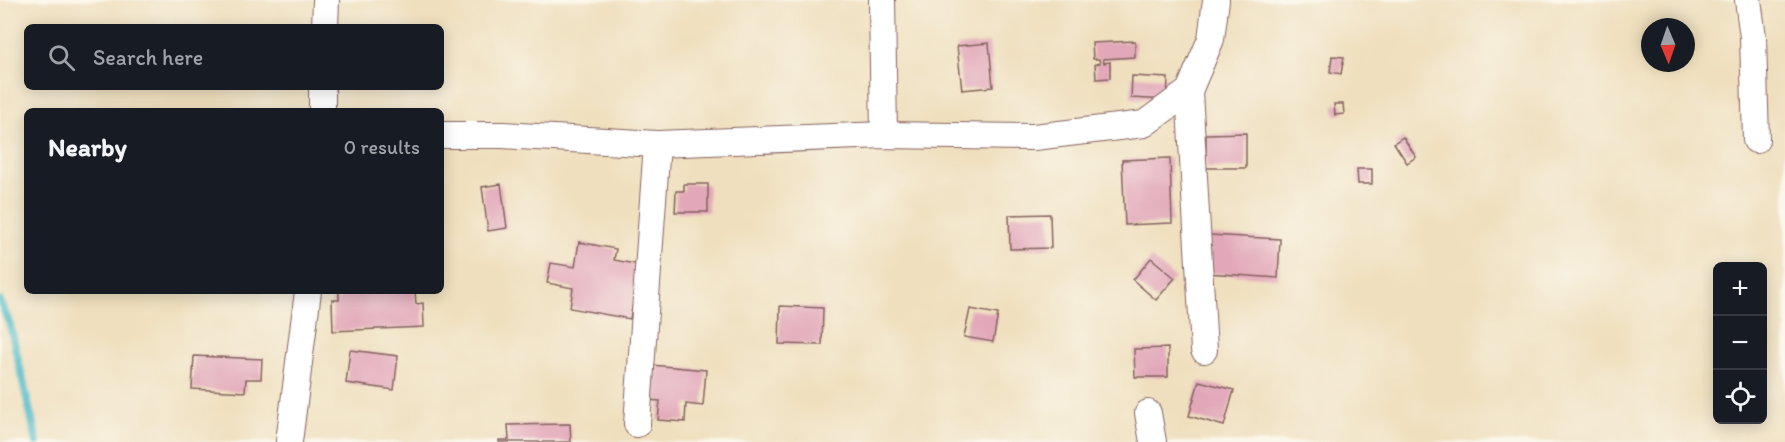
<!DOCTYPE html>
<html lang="en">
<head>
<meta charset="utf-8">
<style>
  :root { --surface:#171b24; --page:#242831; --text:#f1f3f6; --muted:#9ea1a6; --line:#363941 }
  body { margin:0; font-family:Itim,sans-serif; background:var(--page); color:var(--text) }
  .controls { position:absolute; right:18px; bottom:18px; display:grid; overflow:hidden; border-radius:9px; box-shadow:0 3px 15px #0003 }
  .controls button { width:54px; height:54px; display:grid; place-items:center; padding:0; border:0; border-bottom:2px solid var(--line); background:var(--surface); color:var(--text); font:30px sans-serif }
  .compass { position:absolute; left:1641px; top:18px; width:54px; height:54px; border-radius:50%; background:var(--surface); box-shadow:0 3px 15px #0003; rotate:178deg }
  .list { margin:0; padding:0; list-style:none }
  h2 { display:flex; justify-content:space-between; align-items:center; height:78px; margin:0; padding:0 24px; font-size:26px }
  h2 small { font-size:20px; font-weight:400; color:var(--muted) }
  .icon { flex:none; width:33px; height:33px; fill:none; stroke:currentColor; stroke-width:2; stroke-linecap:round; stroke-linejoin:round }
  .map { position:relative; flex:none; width:1785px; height:442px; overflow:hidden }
  .search { position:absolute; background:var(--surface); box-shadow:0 3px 15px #0003; left:24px; top:24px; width:420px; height:66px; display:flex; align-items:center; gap:15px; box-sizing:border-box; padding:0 21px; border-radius:9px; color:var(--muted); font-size:22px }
  .panel { position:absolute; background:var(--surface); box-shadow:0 3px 15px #0003; left:24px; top:108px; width:420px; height:186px; border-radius:9px }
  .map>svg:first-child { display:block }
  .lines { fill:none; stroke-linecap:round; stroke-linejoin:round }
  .stream { stroke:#4ebcc7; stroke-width:8 }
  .building { fill:#e2a7b9 }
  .minor-casing { stroke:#84625e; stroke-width:28 }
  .minor { stroke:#fff; stroke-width:26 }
</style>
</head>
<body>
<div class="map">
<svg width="1785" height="442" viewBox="0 0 1785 442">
  <rect width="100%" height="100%" fill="#fbf7ec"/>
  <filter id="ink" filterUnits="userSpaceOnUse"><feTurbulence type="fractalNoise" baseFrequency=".0167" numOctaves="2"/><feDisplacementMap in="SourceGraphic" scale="12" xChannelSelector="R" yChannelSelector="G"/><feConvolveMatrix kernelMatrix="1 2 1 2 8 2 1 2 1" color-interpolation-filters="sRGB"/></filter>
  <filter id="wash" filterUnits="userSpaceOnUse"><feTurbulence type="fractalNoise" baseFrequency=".008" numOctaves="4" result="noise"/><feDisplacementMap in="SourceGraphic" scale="24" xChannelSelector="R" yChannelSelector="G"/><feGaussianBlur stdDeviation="1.35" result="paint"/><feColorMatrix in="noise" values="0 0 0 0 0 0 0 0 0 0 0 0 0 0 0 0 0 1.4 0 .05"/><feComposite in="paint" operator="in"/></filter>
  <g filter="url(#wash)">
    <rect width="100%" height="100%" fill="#efdfbe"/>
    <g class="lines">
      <path class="stream" d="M 0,301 L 10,325 L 37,442"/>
    </g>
    <g id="blocks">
      <g class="building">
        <path d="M 1135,41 L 1135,57 L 1103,59 L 1104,63 L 1110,62 L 1110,78 L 1096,79 L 1095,64 L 1100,63 L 1099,59 L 1093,59 L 1092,43 Z"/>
        <path d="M 989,43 L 993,87 L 962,90 L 957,46 Z"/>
        <path d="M 1332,56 L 1344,57 L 1341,74 L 1330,72 Z"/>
        <path d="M 1132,76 L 1168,78 L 1167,100 L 1131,98 Z"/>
        <path d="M 1334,104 L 1343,104 L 1344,114 L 1335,115 Z"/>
        <path d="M 1246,133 L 1246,168 L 1206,168 L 1206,134 Z"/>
        <path d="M 1403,137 L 1416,157 L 1407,163 L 1394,143 Z"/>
        <path d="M 1170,158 L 1172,223 L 1125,225 L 1122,160 Z"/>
        <path d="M 1357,169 L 1372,169 L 1372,184 L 1358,184 Z"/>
        <path d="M 501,184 L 507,228 L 488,231 L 482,187 Z"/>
        <path d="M 684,184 L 708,184 L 708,212 L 675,212 L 676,191 L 684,191 Z"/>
        <path d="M 1050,214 L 1051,248 L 1010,249 L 1009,215 Z"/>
        <path d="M 1209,235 L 1280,239 L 1278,278 L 1207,273 Z"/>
        <path d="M 579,242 L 616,249 L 614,260 L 640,265 L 630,319 L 570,308 L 573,288 L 547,283 L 551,263 L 575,267 Z"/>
        <path d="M 1151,258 L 1175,278 L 1156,300 L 1133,280 Z"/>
        <path d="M 339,291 L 415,291 L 416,304 L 423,303 L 424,327 L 333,331 L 332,300 L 339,300 Z"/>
        <path d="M 780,306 L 823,308 L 822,345 L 779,344 Z"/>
        <path d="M 970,309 L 998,314 L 993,342 L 964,337 Z"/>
        <path d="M 1168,348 L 1168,377 L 1135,377 L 1134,349 Z"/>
        <path d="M 350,350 L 398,356 L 394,390 L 346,383 Z"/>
        <path d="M 194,356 L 262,359 L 261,379 L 246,379 L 245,392 L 192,389 Z"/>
        <path d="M 651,365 L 706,370 L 703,406 L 686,404 L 685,422 L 658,420 L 660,401 L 648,400 Z"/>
        <path d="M 1199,381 L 1234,390 L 1224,426 L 1189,416 Z"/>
        <path d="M 570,424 L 571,442 L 499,442 L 499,440 L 509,440 L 508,425 Z"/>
      </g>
    </g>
  </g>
  <g filter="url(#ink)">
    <use href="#blocks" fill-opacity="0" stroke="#84625e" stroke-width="1.5"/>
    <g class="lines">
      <defs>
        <g id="minor">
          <path d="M 882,0 L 884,135"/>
          <path d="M 1748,0 L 1753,37 L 1756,140"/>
          <path d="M 325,27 L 326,0"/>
          <path d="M 1189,91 L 1204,350"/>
          <path d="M 322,111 L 322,87"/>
          <path d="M 441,135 L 502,135 L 657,144 L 884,135 L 1034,137 L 1144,124 L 1189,91 L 1211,39 L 1216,0"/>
          <path d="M 1148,413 L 1153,442"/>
          <path d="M 637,424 L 657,144"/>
          <path d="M 289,442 L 308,291"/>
        </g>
      </defs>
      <use href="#minor" class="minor-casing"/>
      <use href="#minor" class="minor"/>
    </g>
  </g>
</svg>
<div class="controls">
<button>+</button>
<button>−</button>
<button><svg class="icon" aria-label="locate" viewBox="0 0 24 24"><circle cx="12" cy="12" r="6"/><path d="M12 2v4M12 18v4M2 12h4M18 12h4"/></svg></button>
</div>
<svg class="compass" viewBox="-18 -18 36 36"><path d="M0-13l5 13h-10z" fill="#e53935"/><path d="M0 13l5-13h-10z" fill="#9ea1a6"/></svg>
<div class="search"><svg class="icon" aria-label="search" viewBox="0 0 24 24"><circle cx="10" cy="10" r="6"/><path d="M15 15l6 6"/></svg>Search here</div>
<section class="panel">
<h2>Nearby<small>0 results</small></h2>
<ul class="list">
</ul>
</section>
</div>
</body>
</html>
